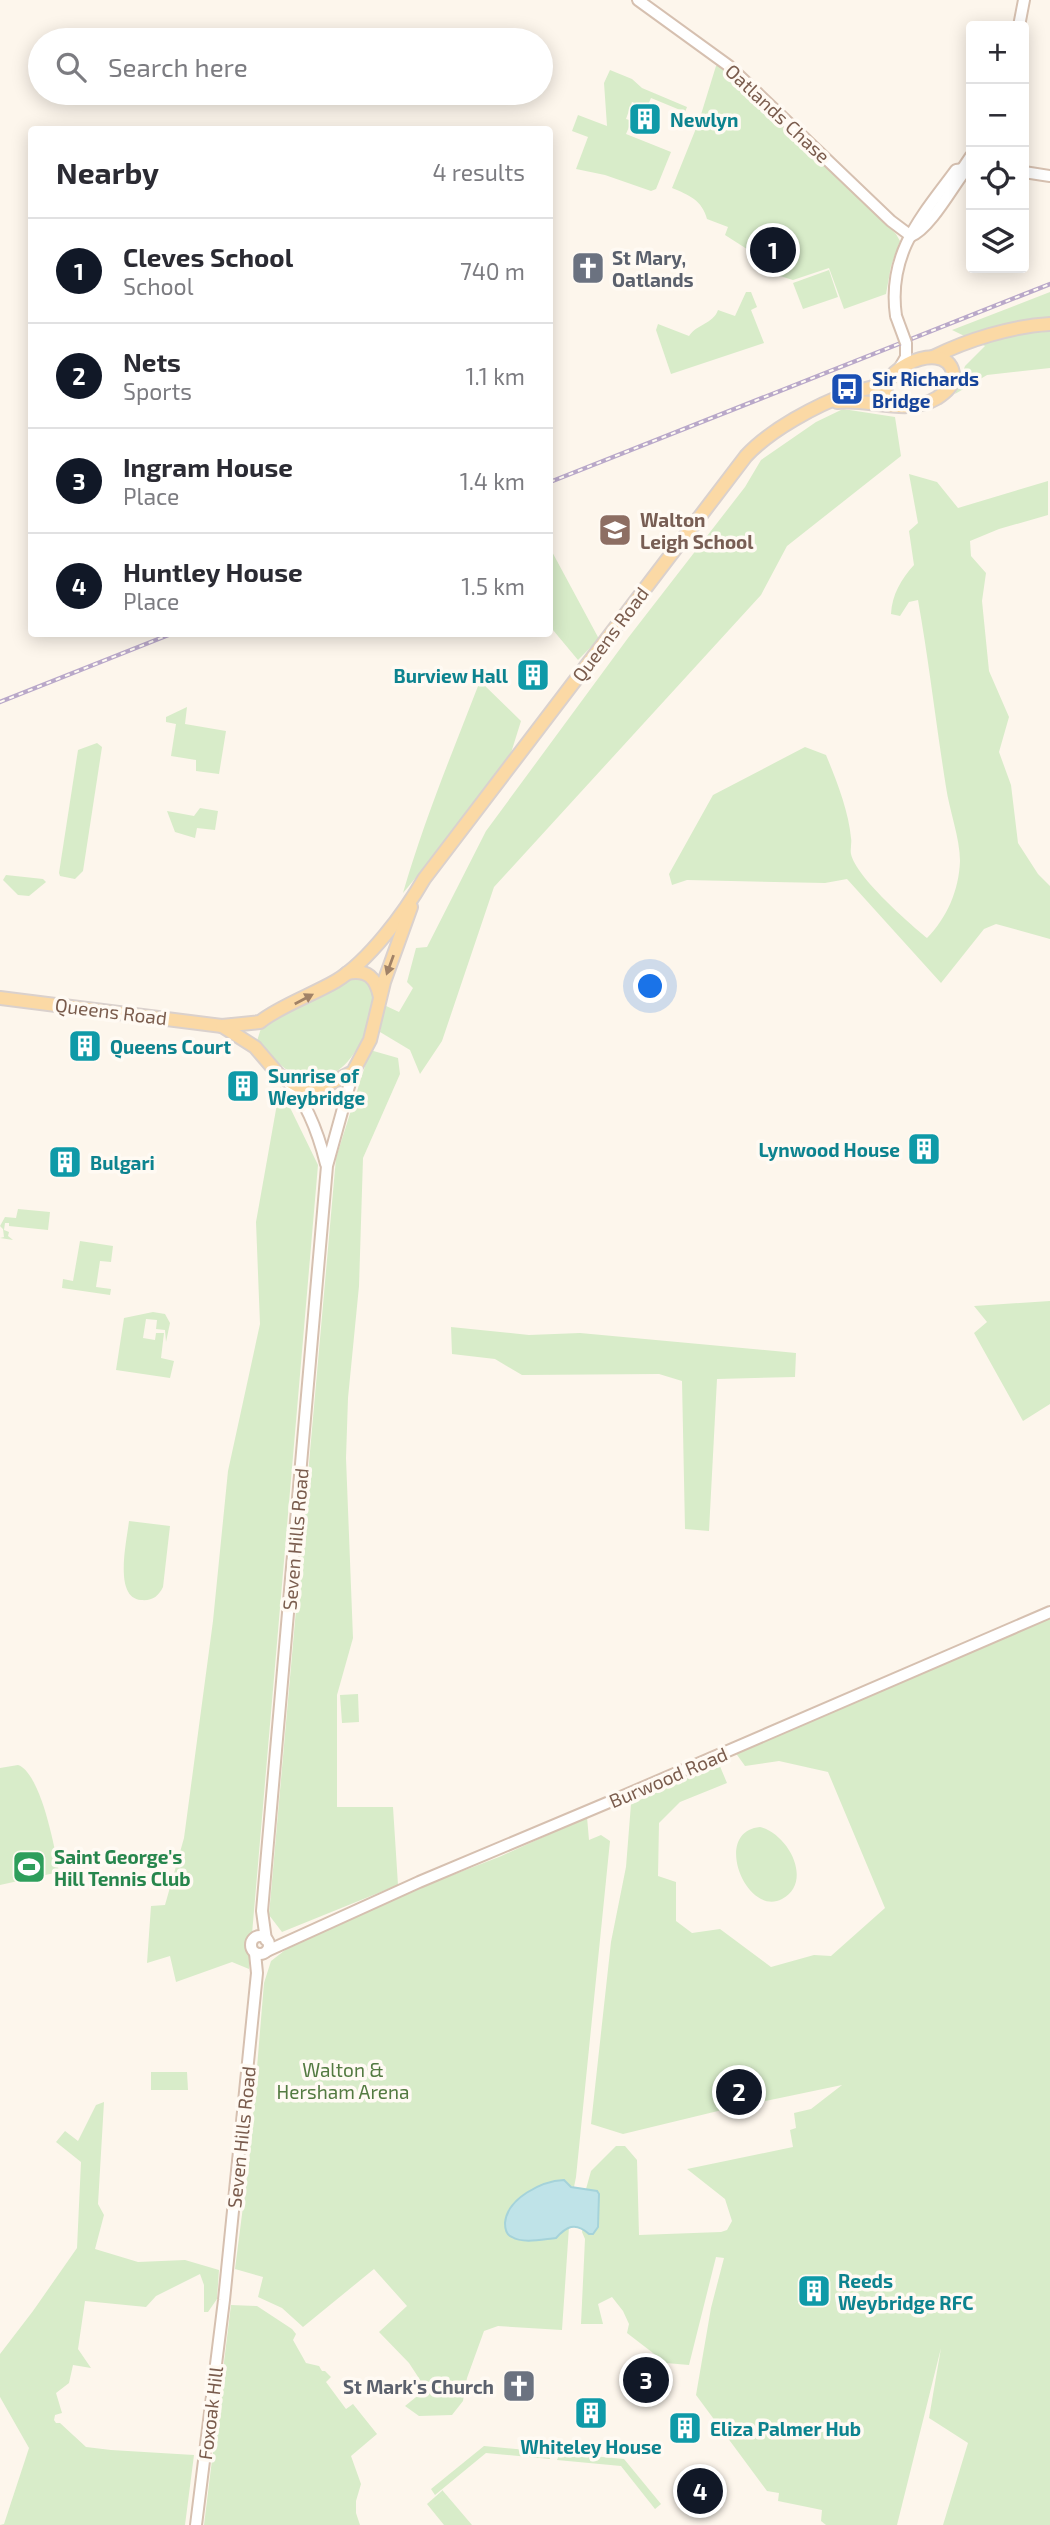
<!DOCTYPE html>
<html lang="en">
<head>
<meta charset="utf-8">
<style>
  :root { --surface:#fff; --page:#f7f7f7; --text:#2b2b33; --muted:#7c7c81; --line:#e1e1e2; --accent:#111827 }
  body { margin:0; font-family:"Exo 2",sans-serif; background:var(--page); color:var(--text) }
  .controls { position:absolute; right:21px; top:21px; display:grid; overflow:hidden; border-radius:7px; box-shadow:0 4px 18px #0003 }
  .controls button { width:63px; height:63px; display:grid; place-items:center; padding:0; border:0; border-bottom:2px solid var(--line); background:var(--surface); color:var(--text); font:35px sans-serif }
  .you { position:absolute; left:651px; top:987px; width:24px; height:24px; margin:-18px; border:5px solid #fff; border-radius:50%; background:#1a73e8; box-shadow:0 0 0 10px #1a73e833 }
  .badge { display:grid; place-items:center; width:46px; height:46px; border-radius:50%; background:var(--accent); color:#fff; font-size:23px; font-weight:700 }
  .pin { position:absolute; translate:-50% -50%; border:4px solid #fff; box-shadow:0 2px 7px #0006 }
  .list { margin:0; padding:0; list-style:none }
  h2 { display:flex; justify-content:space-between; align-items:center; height:91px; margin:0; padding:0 28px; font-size:30px }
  h2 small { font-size:23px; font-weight:400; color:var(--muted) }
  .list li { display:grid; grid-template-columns:46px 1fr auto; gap:21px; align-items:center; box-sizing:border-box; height:105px; padding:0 28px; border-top:2px solid var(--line) }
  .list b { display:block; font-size:26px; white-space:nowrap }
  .list p { margin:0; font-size:23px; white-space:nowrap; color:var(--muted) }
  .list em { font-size:23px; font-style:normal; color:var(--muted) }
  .icon { flex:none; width:38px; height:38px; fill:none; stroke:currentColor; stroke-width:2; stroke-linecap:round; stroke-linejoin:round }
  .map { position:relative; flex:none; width:1050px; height:2525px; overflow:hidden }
  .search { position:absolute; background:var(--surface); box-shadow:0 4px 18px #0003; left:28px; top:28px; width:525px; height:77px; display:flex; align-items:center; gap:18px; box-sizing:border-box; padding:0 24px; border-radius:38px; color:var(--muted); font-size:26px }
  .panel { position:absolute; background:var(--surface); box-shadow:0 4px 18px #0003; left:28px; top:126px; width:525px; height:511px; border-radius:7px }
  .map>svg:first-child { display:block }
  .green { fill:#d8ecc9 }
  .water { fill:#bfe3e8; stroke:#a5d3da; stroke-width:2 }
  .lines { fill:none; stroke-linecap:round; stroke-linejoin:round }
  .secondary-casing { stroke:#d6c0b0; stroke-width:14 }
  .primary-casing { stroke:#dad1cd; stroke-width:16 }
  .secondary { stroke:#fff; stroke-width:10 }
  .primary { stroke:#fbd9a5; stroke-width:12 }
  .rail-casing { stroke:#b9a8c9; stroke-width:4.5 }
  .rail { stroke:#fffaf3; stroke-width:2; stroke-dasharray:5; stroke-linecap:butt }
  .secondary-bridge-casing { stroke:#d6c0b0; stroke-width:14; stroke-linecap:butt }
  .secondary-bridge { stroke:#fff; stroke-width:10 }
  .oneway { fill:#a18267 }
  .labels { text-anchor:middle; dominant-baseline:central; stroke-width:7; stroke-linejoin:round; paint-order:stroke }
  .street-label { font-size:19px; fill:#7a5c4d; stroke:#fffaf3 }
  .culture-label { font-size:19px; font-weight:bold; fill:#0d838f; stroke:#fffaf3; text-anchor:start }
  .worship-label { font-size:19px; font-weight:bold; fill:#5b616d; stroke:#fffaf3; text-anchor:start }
  .transit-label { font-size:19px; font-weight:bold; fill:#164399; stroke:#fffaf3; text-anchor:start }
  .education-label { font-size:19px; font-weight:bold; fill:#785e54; stroke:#fffaf3; text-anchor:start }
  .leisure-label { font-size:19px; font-weight:bold; fill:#27864d; stroke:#fffaf3; text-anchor:start }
  .park-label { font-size:19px; fill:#537a41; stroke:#fffaf3 }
</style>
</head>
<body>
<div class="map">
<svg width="1050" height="2525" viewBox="0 0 1050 2525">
  <rect width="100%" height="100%" fill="#fdf6ec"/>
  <g class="green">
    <path d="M 720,64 L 771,106 L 896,234 L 900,241 L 891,266 L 886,294 L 844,309 L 829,268 L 793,280 L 770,273 L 768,269 L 760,272 L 758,267 L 761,258 L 725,235 L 728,227 L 707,219 C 702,200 689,195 672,188 L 699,121 L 716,66 Z"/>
    <path d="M 610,70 L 632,79 L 642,88 L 687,107 L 685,112 L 651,98 L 647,107 L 632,102 L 626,119 L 636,122 L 634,129 L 629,127 L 626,134 L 671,152 L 656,189 L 651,191 L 605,175 L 576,169 L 588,137 L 572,131 L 578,115 L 607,126 L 604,83 Z"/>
    <path d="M 829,270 L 838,297 L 803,309 L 793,283 Z"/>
    <path d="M 746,292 L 751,292 L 757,307 L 751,310 L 764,343 L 671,374 L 656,330 L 658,324 L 689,336 C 697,324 713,324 718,310 L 735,316 Z"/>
    <path d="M 1050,292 L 1050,368 L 987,375 L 955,394 L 965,366 L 985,346 L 952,330 Z"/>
    <path d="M 843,409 L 895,417 L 901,456 L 787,546 L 761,595 L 494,887 L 442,1041 L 420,1074 L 410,1050 L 380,1032 L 384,1005 L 399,1012 L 413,988 L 407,982 L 416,948 L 427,947 L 486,831 L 628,638 L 745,487 L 761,460 L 816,422 Z"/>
    <path d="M 909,474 L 937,482 L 958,508 L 1048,481 L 1048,515 L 999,529 L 970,541 L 971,556 L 986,573 L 982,601 L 989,671 L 1009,717 L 999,752 L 1011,785 L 1018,843 L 1038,874 L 1050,886 L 1050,939 L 996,924 L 984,929 L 941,983 L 847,879 L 825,883 L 687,880 L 672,885 L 669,874 L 713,795 L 805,747 L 826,755 C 836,779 849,812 851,838 C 852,843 850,849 851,854 C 856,877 909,923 927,938 C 947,918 959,890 960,861 C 960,838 949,809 946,787 C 936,724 929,662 918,600 L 909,602 L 900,616 L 891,614 C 892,595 901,579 914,565 L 909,531 L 918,523 Z"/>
    <path d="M 550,548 L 599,639 L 578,660 L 553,630 L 550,630 Z"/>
    <path d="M 480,681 L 521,721 L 511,753 L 433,857 L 403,893 C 424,820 453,751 480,681 Z"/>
    <path d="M 187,707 L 185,724 L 226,731 L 219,774 L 196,771 L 196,760 L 171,756 L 176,724 L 166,722 L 166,717 Z"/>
    <path d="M 97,743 L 102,747 L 83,871 L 75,879 L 60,876 L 59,873 L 78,750 Z"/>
    <path d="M 200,808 L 218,811 L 215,830 L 197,828 L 195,838 L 175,832 L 167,811 L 194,816 Z"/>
    <path d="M 6,875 L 43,879 L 46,882 L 29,896 L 18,895 L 3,880 Z"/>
    <path d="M 360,977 L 371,982 C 377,998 372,1014 366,1030 C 350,1073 315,1097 276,1061 C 269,1055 262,1050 257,1041 L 262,1025 L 312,1001 L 351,978 Z"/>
    <path d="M 370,1050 L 398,1058 L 400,1074 L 363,1158 L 359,1286 L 348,1398 L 346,1458 L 353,1638 L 337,1695 L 337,1807 L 393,1807 L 398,1885 L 282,1932 L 269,1915 L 336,1158 Z"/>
    <path d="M 280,1087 L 318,1165 L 249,1969 L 232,1962 L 176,1982 L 170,1956 L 147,1963 L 151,1906 L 165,1905 L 184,1838 L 213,1621 L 228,1471 L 260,1324 L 256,1222 Z"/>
    <path d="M 18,1209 L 50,1212 L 48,1230 L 9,1226 L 9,1223 L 5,1223 L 4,1230 L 9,1232 L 8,1236 L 13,1240 L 0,1238 L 4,1237 L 3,1229 L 0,1226 L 5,1217 L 16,1218 Z"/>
    <path d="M 80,1241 L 113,1246 L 111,1262 L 100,1261 L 96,1287 L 111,1289 L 110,1295 L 62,1288 L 63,1279 L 73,1281 Z"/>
    <path d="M 1050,1301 L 1050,1404 L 1023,1421 L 974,1333 L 987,1322 L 974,1306 Z"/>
    <path d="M 153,1312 L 165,1314 L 170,1323 L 166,1342 L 165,1330 L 156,1329 L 157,1320 L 146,1319 L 143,1338 L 155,1340 L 156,1333 L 164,1333 L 161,1358 L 174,1361 L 170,1378 L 116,1370 L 124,1318 Z"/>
    <path d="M 451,1327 L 529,1335 L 580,1333 L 796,1353 L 795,1377 L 717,1379 L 709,1531 L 685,1529 L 682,1381 L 659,1374 L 522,1375 L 495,1359 L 452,1354 Z"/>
    <path d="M 129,1521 L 170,1526 L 163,1587 C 158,1597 152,1601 141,1600 C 113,1598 127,1540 129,1521 Z"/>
    <path d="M 1050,1617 L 1050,2525 L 943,2525 L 968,2443 L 929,2418 L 941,2348 L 897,2525 L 826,2525 L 821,2521 L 822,2510 L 778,2501 L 779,2493 L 767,2491 L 696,2395 L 711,2308 L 724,2258 L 716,2257 L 689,2365 L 666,2363 L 627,2333 L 629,2324 L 623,2311 L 612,2297 L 598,2304 L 603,2324 L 581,2324 L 585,2239 L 582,2232 L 583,2228 L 589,2234 L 597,2191 L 586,2189 L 591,2171 L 616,2146 L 625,2146 L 637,2160 L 639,2235 L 721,2232 L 727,2230 L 732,2221 L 725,2199 L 687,2169 L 793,2147 L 790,2130 L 796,2128 L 794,2113 L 811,2109 L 842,2085 L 718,2111 L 623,2134 L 591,2124 L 611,1942 L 626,1867 L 631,1804 L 719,1764 L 727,1783 L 680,1802 L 659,1823 L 658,1876 L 676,1882 L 676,1921 L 692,1933 L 720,1929 L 771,1967 L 814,1955 L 831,1956 L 885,1908 L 828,1772 L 779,1761 L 745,1766 L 735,1752 Z"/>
    <path d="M 358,1694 L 359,1722 L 342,1723 L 340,1695 Z"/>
    <path d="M 18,1765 C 41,1773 55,1849 59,1872 L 0,1885 L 0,1768 Z"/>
    <path d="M 587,1817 L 589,1840 L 601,1835 L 610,1841 L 576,2177 L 574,2187 L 553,2181 L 508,2210 L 505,2227 L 507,2233 L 561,2233 L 563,2229 L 569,2227 L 562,2330 L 498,2326 L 484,2331 L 467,2378 L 463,2401 L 452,2415 L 419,2416 L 405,2406 L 426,2389 L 409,2363 L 379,2332 L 407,2306 L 374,2269 L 303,2327 L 282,2308 L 258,2297 L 263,2277 L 235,2269 L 250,2152 L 264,1983 L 271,1961 L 289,1947 L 411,1891 L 499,1857 Z"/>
    <path d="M 760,1827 C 790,1835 813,1883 782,1899 C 747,1918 711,1832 760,1827 Z"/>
    <path d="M 151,2072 L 187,2072 L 188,2090 L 151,2090 Z"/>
    <path d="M 104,2102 L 98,2204 L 104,2215 L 95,2249 L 138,2262 L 185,2260 L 219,2270 L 217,2299 L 208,2312 L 204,2312 L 204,2285 L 200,2274 L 156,2296 L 146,2307 L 85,2301 L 78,2349 L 91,2368 L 73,2365 L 69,2383 L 56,2393 L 62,2413 L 55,2415 L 54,2420 L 56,2423 L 60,2423 L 86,2447 L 111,2450 L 194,2455 L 185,2525 L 0,2525 L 4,2524 L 29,2448 L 0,2397 L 0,2354 L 33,2311 L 77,2248 L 81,2162 L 56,2142 L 65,2131 L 78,2141 L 96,2105 Z"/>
    <path d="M 231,2305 L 257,2306 L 292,2329 L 296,2334 L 293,2340 L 306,2363 L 319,2366 L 322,2371 L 325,2371 L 331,2377 L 326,2382 L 346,2409 L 353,2404 L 377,2434 L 351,2456 L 361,2484 L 356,2501 L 356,2513 L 360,2525 L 204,2525 Z"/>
    <path d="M 484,2446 L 548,2452 L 550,2459 L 486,2453 L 435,2495 L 431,2489 Z"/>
    <path d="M 560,2453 L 624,2459 L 661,2504 L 655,2509 L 621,2466 L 557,2460 Z"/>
    <path d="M 443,2490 L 443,2491 L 472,2525 L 444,2525 L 427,2504 Z"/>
  </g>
  <path class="water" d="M 564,2180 L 571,2187 L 597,2191 L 599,2194 L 598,2227 L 593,2234 L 589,2234 C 575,2221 566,2227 556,2238 C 544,2239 523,2244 512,2237 C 506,2235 505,2228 505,2223 C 507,2198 542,2181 564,2180 Z"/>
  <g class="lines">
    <defs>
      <g id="secondary">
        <path d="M 638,0 L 729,66 L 891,221 L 911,236"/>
        <path d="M 1019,26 L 1024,0"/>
        <path d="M 1024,172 L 1050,176"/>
        <path d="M 911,236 C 928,230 951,190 962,175 L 963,168 L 971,156"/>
        <path d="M 896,316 C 887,253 922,216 956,170 L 971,168"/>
        <path d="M 899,369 L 906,357 L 906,343"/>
        <path d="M 287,1081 C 308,1103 319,1136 326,1164"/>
        <circle cx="260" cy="1945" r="9"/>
        <path d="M 266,1940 L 262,1911 L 327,1166 L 353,1072"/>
        <path d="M 267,1951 L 419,1882 L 614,1800 L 1050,1612"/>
        <path d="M 196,2525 L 224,2300 L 257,1973 L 255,1953"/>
      </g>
      <g id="primary">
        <path d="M 933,357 C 967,340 1012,326 1050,324"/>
        <path d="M 837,402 C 870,398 907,416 937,398 C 946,392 955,385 953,373 C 946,333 858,379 894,404"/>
        <path d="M 347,973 C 368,969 376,978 380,997"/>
        <path d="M 0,998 L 222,1026 L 260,1022 C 278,1007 314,994 336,981 C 369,961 405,912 424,879 L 746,456 C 770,430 816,405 850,393 C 863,389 875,388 887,382"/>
        <path d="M 222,1026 L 255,1047 L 279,1075 L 298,1086 L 315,1087 L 329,1084 L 353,1072 L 370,1040 L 384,982 L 411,907"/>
      </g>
    </defs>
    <use href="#secondary" class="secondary-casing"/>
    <use href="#primary" class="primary-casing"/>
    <use href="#secondary" class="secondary"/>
    <use href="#primary" class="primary"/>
    <defs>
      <g id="rail">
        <path d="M 550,482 L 1050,284"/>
        <path d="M 0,702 L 171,634"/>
      </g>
    </defs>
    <use href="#rail" class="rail-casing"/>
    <use href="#rail" class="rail"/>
    <defs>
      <path id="secondary-bridge" d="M 896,316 L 906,343"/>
    </defs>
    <use href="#secondary-bridge" class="secondary-bridge-casing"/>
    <use href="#secondary-bridge" class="secondary-bridge"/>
  </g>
  <defs><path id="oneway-solid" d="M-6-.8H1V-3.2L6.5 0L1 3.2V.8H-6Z" transform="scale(1.75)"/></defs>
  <g class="oneway">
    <use href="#oneway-solid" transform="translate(390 965) rotate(110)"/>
    <use href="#oneway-solid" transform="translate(304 999) rotate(-28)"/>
  </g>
  <defs>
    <symbol id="building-square" viewBox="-11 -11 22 22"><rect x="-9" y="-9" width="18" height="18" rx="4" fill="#0f9aa8" stroke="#fffaf3"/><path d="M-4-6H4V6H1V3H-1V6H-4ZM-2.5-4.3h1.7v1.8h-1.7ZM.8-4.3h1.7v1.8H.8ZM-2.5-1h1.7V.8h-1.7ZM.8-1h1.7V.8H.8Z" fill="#fff"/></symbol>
    <symbol id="church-square" viewBox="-11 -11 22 22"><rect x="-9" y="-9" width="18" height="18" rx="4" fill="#6b7280" stroke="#fffaf3"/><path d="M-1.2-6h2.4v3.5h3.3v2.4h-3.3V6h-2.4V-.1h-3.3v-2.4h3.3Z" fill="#fff"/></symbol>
    <symbol id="bus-square" viewBox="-11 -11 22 22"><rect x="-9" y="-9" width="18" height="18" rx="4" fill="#1a4fb4" stroke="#fffaf3"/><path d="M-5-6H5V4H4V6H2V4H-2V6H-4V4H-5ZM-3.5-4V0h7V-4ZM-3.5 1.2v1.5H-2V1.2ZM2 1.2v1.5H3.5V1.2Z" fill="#fff"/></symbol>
    <symbol id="school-square" viewBox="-11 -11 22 22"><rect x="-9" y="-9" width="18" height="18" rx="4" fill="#8d6e63" stroke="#fffaf3"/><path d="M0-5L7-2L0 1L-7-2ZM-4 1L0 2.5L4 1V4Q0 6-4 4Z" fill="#fff"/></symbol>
    <symbol id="stadium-square" viewBox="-11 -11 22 22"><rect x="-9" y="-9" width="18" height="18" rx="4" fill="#2e9e5b" stroke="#fffaf3"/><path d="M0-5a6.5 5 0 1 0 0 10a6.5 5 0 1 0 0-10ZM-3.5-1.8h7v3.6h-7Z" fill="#fff"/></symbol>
  </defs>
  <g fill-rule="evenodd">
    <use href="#building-square" x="626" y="100" width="38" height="38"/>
    <use href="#church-square" x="569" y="249" width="38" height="38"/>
    <use href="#bus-square" x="828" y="370" width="38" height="38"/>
    <use href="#school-square" x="596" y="511" width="38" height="38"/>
    <use href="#building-square" x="514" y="656" width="38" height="38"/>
    <use href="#building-square" x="66" y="1027" width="38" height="38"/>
    <use href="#building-square" x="224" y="1067" width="38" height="38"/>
    <use href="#building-square" x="905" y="1130" width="38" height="38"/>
    <use href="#building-square" x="46" y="1143" width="38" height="38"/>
    <use href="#stadium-square" x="10" y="1848" width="38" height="38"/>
    <use href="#building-square" x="795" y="2272" width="38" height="38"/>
    <use href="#church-square" x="500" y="2367" width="38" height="38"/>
    <use href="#building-square" x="572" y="2394" width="38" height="38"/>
    <use href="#building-square" x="666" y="2409" width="38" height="38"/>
  </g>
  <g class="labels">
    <g class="street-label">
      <text transform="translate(778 113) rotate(43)">Oatlands Chase</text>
      <text transform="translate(610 634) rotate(-53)">Queens Road</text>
      <text transform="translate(111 1011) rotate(7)">Queens Road</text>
      <text transform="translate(295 1539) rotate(-85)">Seven Hills Road</text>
      <text transform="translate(668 1777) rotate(-23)">Burwood Road</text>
      <text transform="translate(241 2137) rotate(-84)">Seven Hills Road</text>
      <text transform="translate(210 2413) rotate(-83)">Foxoak Hill</text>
    </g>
    <g class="culture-label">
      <text x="670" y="119">Newlyn</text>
      <text x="508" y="675" text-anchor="end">Burview Hall</text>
      <text x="110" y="1046">Queens Court</text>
      <text x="268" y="1075">Sunrise of<tspan x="268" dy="22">Weybridge</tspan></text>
      <text x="900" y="1149" text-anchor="end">Lynwood House</text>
      <text x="90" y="1162">Bulgari</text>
      <text x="838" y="2280">Reeds<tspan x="838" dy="22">Weybridge RFC</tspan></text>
      <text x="710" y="2428">Eliza Palmer Hub</text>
      <text x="591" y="2446" text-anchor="middle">Whiteley House</text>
    </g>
    <g class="worship-label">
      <text x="612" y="257">St Mary,<tspan x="612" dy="22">Oatlands</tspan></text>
      <text x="494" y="2386" text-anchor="end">St Mark's Church</text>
    </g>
    <g class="transit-label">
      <text x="872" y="378">Sir Richards<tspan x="872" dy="22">Bridge</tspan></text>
    </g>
    <g class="education-label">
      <text x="640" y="519">Walton<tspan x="640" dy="22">Leigh School</tspan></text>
    </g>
    <g class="leisure-label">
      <text x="54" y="1856">Saint George's<tspan x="54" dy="22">Hill Tennis Club</tspan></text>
    </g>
    <g class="park-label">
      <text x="343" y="2069">Walton &amp;<tspan x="343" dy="22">Hersham Arena</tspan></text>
    </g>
  </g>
</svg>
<div class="controls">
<button>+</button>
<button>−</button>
<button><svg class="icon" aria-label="locate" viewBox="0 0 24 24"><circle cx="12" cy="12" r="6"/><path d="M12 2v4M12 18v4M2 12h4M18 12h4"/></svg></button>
<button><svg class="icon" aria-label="layers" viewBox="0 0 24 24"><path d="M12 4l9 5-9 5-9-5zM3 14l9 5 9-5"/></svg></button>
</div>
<div class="you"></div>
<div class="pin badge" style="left:773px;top:250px">1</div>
<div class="pin badge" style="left:739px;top:2092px">2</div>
<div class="pin badge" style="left:646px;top:2380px">3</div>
<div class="pin badge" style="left:700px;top:2491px">4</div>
<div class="search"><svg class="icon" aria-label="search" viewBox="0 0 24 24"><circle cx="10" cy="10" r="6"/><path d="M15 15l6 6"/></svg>Search here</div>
<section class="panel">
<h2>Nearby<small>4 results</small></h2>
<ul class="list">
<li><span class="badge">1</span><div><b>Cleves School</b><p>School</p></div><em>740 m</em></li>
<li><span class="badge">2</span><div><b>Nets</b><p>Sports</p></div><em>1.1 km</em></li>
<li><span class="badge">3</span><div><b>Ingram House</b><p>Place</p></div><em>1.4 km</em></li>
<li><span class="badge">4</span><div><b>Huntley House</b><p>Place</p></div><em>1.5 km</em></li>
</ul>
</section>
</div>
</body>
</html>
